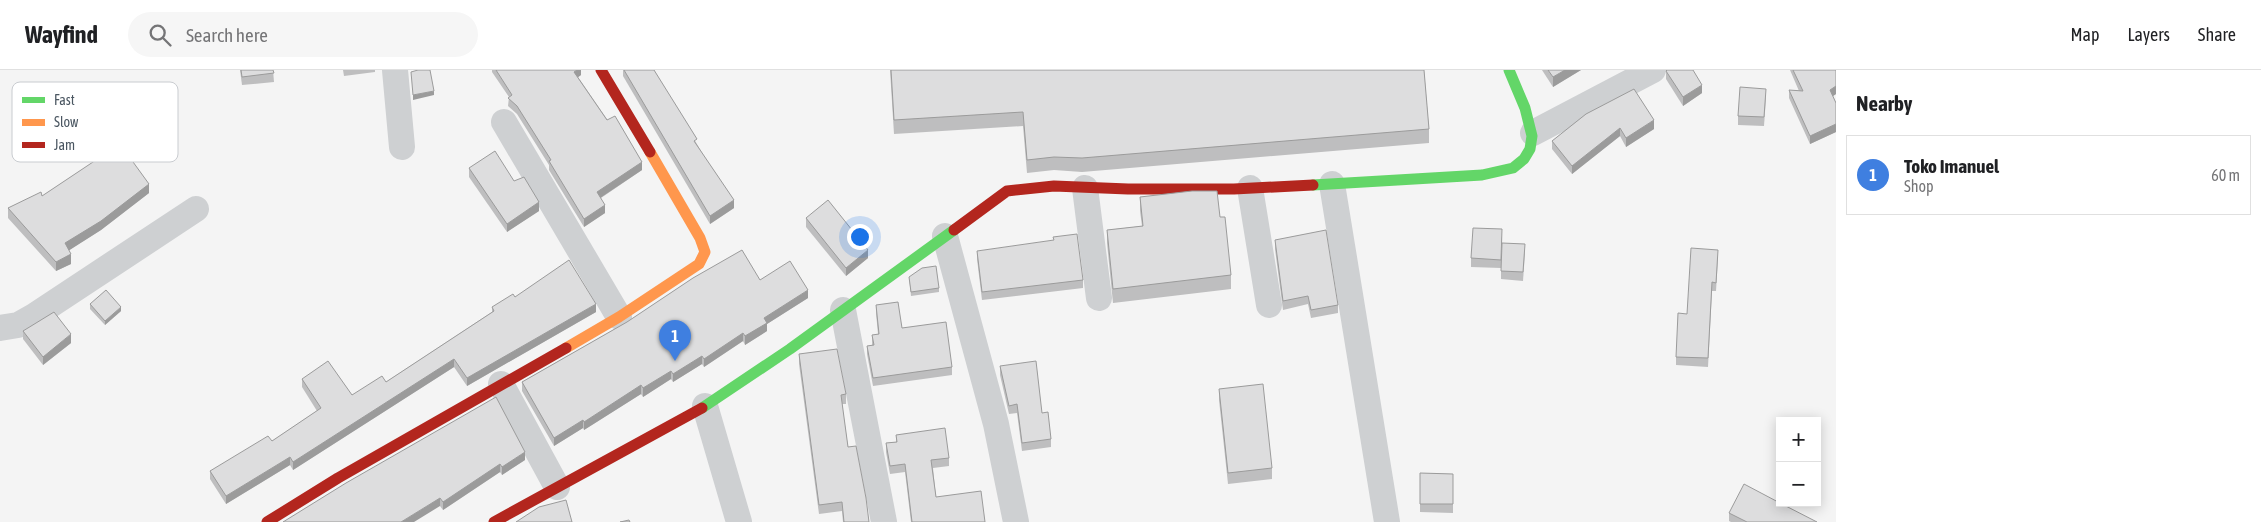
<!DOCTYPE html>
<html lang="en">
<head>
<meta charset="utf-8">
<style>
  :root { --surface:#fff; --page:#f6f6f6; --text:#202124; --muted:#757577; --line:#e0e0e0; --accent:#d93025 }
  body { margin:0; font-family:"Asap Condensed",sans-serif; background:var(--page); color:var(--text) }
  .controls { position:absolute; right:15px; bottom:15px; display:grid; overflow:hidden; border-radius:0px; box-shadow:0 2px 12px #0003 }
  .controls button { width:45px; height:45px; display:grid; place-items:center; padding:0; border:0; border-bottom:1px solid var(--line); background:var(--surface); color:var(--text); font:25px sans-serif }
  .you { position:absolute; left:859px; top:166px; width:18px; height:18px; margin:-12px; border:4px solid #fff; border-radius:50%; background:#1a73e8; box-shadow:0 0 0 8px #1a73e833 }
  .badge { display:grid; place-items:center; width:32px; height:32px; border-radius:50%; background:var(--accent); color:#fff; font-size:16px; font-weight:700 }
  .pin { position:absolute; translate:-50% -41px; filter:drop-shadow(0 1px 2px #0008) }
  .pin::after { content:''; position:absolute; top:26px; width:18px; height:15px; background:inherit; clip-path:polygon(0 0,100% 0,50% 100%) }
  .list { margin:0; padding:0; list-style:none }
  h2 { display:flex; justify-content:space-between; align-items:center; height:65px; margin:0; padding:0 20px; font-size:21px }
  h2 small { font-size:16px; font-weight:400; color:var(--muted) }
  .list li { display:grid; grid-template-columns:32px 1fr auto; gap:15px; align-items:center; box-sizing:border-box; height:80px; margin:0 10px 10px; padding:0 10px; border:1px solid var(--line); border-radius:0px }
  .list b { display:block; font-size:19px; white-space:nowrap }
  .list p { margin:0; font-size:16px; white-space:nowrap; color:var(--muted) }
  .list em { font-size:16px; font-style:normal; color:var(--muted) }
  .icon { flex:none; width:28px; height:28px; fill:none; stroke:currentColor; stroke-width:2; stroke-linecap:round; stroke-linejoin:round }
  .map { position:relative; flex:none; width:1836px; height:452px; overflow:hidden }
  header { display:flex; align-items:center; gap:30px; box-sizing:border-box; height:70px; padding:0 25px; background:var(--surface); border-bottom:1px solid var(--line) }
  header strong { font-size:24px }
  nav { display:flex; gap:28px; margin-inline-start:auto; font-size:18px }
  .search { width:350px; height:45px; background:var(--page); display:flex; align-items:center; gap:12px; box-sizing:border-box; padding:0 18px; border-radius:28px; color:var(--muted); font-size:19px }
  main { display:flex }
  aside { flex:1; background:var(--surface) }
  .map>svg:first-child { display:block }
  .lines { fill:none; stroke-linecap:round; stroke-linejoin:round }
  .street { stroke:#ced0d2; stroke-width:26 }
  .fast { stroke:#63d668; stroke-width:11 }
  .slow { stroke:#ff974d; stroke-width:11 }
  .jam { stroke:#b3261e; stroke-width:11 }
  .wall { fill:#bebebf }
  .shaded-wall { fill:#9b9b9b }
  .building { fill:#ddddde; stroke:#9b9b9b }
  .key { fill:#fff; stroke:#c9ccd0; stroke-width:1 }
  .key-label { font-size:14px; fill:#4a5661 }
</style>
</head>
<body>
<header>
<strong>Wayfind</strong>
<div class="search"><svg class="icon" aria-label="search" viewBox="0 0 24 24"><circle cx="10" cy="10" r="6"/><path d="M15 15l6 6"/></svg>Search here</div>
<nav><a>Map</a><a>Layers</a><a>Share</a></nav>
</header>
<main>
<div class="map">
<svg width="1836" height="452" viewBox="0 0 1836 452">
  <rect width="100%" height="100%" fill="#f4f4f4"/>
  <g class="lines">
    <g class="street">
      <path d="M 395,0 L 402,77"/>
      <path d="M 504,52 L 619,247"/>
      <path d="M 1533,63 L 1653,0"/>
      <path d="M 1332,114 L 1387,452"/>
      <path d="M 1085,118 L 1099,228"/>
      <path d="M 1250,118 L 1269,235"/>
      <path d="M 945,166 L 996,354 L 1016,452"/>
      <path d="M 843,240 L 884,452"/>
      <path d="M 0,258 L 18,255 L 34,246 L 196,139"/>
      <path d="M 501,314 L 557,417"/>
      <path d="M 705,336 L 739,452"/>
    </g>
    <g class="fast">
      <path d="M 1313,115 L 1482,105 L 1513,98 L 1524,89 L 1530,79 L 1532,66 L 1525,38 L 1509,0"/>
      <path d="M 702,338 L 790,279 L 954,160"/>
    </g>
    <path class="slow" d="M 566,278 L 619,247 L 699,194 L 705,182 L 700,168 L 650,82"/>
    <g class="jam">
      <path d="M 601,0 L 650,82"/>
      <path d="M 954,160 L 1007,121 L 1054,116 L 1128,119 L 1234,119 L 1313,115"/>
      <path d="M 267,452 L 338,408 L 566,278"/>
      <path d="M 494,452 L 702,338"/>
    </g>
  </g>
  <g class="wall">
    <path d="M 240,0 L 273,0 L 274,12 L 242,15 Z"/>
    <path d="M 343,0 L 375,0 L 375,2 L 344,6 Z"/>
    <path d="M 492,0 L 581,0 L 581,5 L 578,7 L 642,100 L 601,128 L 605,143 L 584,157 L 549,100 L 549,95 L 517,44 L 508,36 L 509,27 L 492,2 Z"/>
    <path d="M 623,0 L 654,0 L 734,138 L 710,154 L 623,6 Z"/>
    <path d="M 890,0 L 1424,0 L 1429,59 L 1429,73 L 1082,102 L 1054,100 L 1027,103 L 1023,56 L 894,64 Z"/>
    <path d="M 1542,0 L 1581,0 L 1553,17 Z"/>
    <path d="M 1790,0 L 1836,0 L 1836,24 L 1833,26 L 1836,33 L 1836,62 L 1810,74 L 1789,28 L 1789,20 L 1799,21 Z"/>
    <path d="M 1666,1 L 1702,23 L 1683,36 L 1666,9 Z"/>
    <path d="M 1766,27 L 1764,56 L 1738,55 L 1738,46 Z"/>
    <path d="M 1586,44 L 1654,59 L 1626,77 L 1620,66 L 1572,104 L 1552,79 L 1552,71 Z"/>
    <path d="M 469,98 L 514,111 L 539,141 L 507,162 L 469,107 Z"/>
    <path d="M 149,123 L 101,160 L 69,180 L 71,194 L 56,201 L 8,148 L 8,138 L 42,126 Z"/>
    <path d="M 1140,127 L 1220,147 L 1231,205 L 1231,219 L 1113,233 L 1107,173 L 1107,160 L 1142,156 L 1140,141 Z"/>
    <path d="M 806,148 L 868,188 L 846,206 L 806,157 Z"/>
    <path d="M 1502,167 L 1501,198 L 1471,197 L 1471,188 Z"/>
    <path d="M 1275,170 L 1338,235 L 1338,243 L 1311,248 L 1308,234 L 1283,240 L 1275,179 Z"/>
    <path d="M 977,181 L 1083,210 L 1083,218 L 982,230 L 977,189 Z"/>
    <path d="M 1525,182 L 1523,211 L 1501,209 L 1501,201 Z"/>
    <path d="M 1718,188 L 1716,221 L 1712,221 L 1708,297 L 1676,295 L 1676,287 L 1687,244 Z"/>
    <path d="M 909,207 L 939,218 L 939,222 L 911,226 Z"/>
    <path d="M 760,210 L 808,228 L 767,254 L 767,261 L 745,275 L 743,271 L 704,297 L 702,294 L 673,312 L 671,309 L 643,327 L 641,324 L 584,360 L 583,358 L 554,376 L 522,321 L 522,312 L 627,252 Z"/>
    <path d="M 515,227 L 596,242 L 467,316 L 454,297 L 293,400 L 290,395 L 226,434 L 210,409 L 210,401 L 272,371 L 317,341 L 302,317 L 302,309 L 352,325 L 386,312 L 492,242 L 492,237 Z"/>
    <path d="M 90,234 L 121,241 L 105,255 L 90,239 Z"/>
    <path d="M 876,235 L 902,258 L 952,297 L 952,305 L 873,316 L 867,284 L 867,276 L 872,275 L 872,265 L 878,264 L 876,243 Z"/>
    <path d="M 23,261 L 71,273 L 43,295 L 23,269 Z"/>
    <path d="M 799,284 L 846,324 L 846,334 L 842,334 L 848,377 L 869,452 L 843,452 L 842,441 L 819,444 L 799,294 Z"/>
    <path d="M 1000,296 L 1042,343 L 1051,369 L 1051,377 L 1022,381 L 1017,343 L 1009,344 L 1000,305 Z"/>
    <path d="M 1219,319 L 1272,398 L 1272,409 L 1228,414 L 1219,330 Z"/>
    <path d="M 896,365 L 949,388 L 949,396 L 933,398 L 936,427 L 985,452 L 911,452 L 905,402 L 890,404 L 886,382 L 886,373 L 896,372 Z"/>
    <path d="M 525,390 L 502,405 L 500,402 L 443,440 L 440,436 L 346,413 Z"/>
    <path d="M 1420,403 L 1453,404 L 1453,443 L 1420,442 Z"/>
    <path d="M 1729,443 L 1817,452 L 1731,452 L 1729,451 Z"/>
  </g>
  <g class="shaded-wall">
    <path d="M 577,0 L 581,0 L 581,5 L 574,10 L 574,2 Z"/>
    <path d="M 1565,0 L 1581,0 L 1553,17 L 1553,7 Z"/>
    <path d="M 1702,15 L 1702,23 L 1683,36 L 1683,27 Z"/>
    <path d="M 1836,16 L 1836,24 L 1830,28 L 1830,20 Z"/>
    <path d="M 434,21 L 434,25 L 413,30 L 413,25 Z"/>
    <path d="M 1654,50 L 1654,59 L 1626,77 L 1626,68 Z"/>
    <path d="M 1836,54 L 1836,62 L 1810,74 L 1810,66 Z"/>
    <path d="M 1620,58 L 1620,66 L 1572,104 L 1572,96 Z"/>
    <path d="M 642,92 L 642,100 L 597,130 L 597,122 Z"/>
    <path d="M 149,114 L 149,123 L 101,160 L 65,183 L 65,173 Z"/>
    <path d="M 734,130 L 734,138 L 710,154 L 710,146 Z"/>
    <path d="M 539,132 L 539,141 L 507,162 L 507,154 Z"/>
    <path d="M 605,135 L 605,143 L 584,157 L 584,149 Z"/>
    <path d="M 868,180 L 868,188 L 846,206 L 846,198 Z"/>
    <path d="M 71,184 L 71,194 L 56,201 L 56,192 Z"/>
    <path d="M 808,220 L 808,228 L 767,254 L 767,261 L 745,275 L 745,266 L 764,248 Z"/>
    <path d="M 596,234 L 596,242 L 467,316 L 467,308 Z"/>
    <path d="M 121,237 L 121,241 L 105,255 L 105,251 Z"/>
    <path d="M 743,263 L 743,271 L 704,297 L 704,289 Z"/>
    <path d="M 71,264 L 71,273 L 43,295 L 43,287 Z"/>
    <path d="M 702,286 L 702,294 L 673,312 L 673,304 Z"/>
    <path d="M 454,289 L 454,297 L 293,400 L 293,392 Z"/>
    <path d="M 671,301 L 671,309 L 643,327 L 643,318 Z"/>
    <path d="M 641,315 L 641,324 L 584,360 L 584,352 Z"/>
    <path d="M 583,350 L 583,358 L 554,376 L 554,368 Z"/>
    <path d="M 525,382 L 525,390 L 502,405 L 502,397 Z"/>
    <path d="M 290,387 L 290,395 L 226,434 L 226,426 Z"/>
    <path d="M 500,394 L 500,402 L 443,440 L 443,432 Z"/>
    <path d="M 440,428 L 440,436 L 414,452 L 401,452 Z"/>
  </g>
  <g class="building">
    <path d="M 241,0 L 273,0 L 274,3 L 242,7 Z"/>
    <path d="M 418,0 L 430,0 L 434,21 L 413,25 L 411,2 Z"/>
    <path d="M 496,0 L 577,0 L 574,2 L 607,50 L 615,46 L 642,92 L 597,122 L 605,135 L 584,149 L 549,91 L 551,90 L 517,36 L 508,28 L 512,25 Z"/>
    <path d="M 624,0 L 654,0 L 697,69 L 694,71 L 734,130 L 710,146 Z"/>
    <path d="M 891,0 L 1424,0 L 1429,59 L 1082,88 L 1054,87 L 1027,90 L 1023,42 L 894,50 Z"/>
    <path d="M 1548,0 L 1565,0 L 1553,7 Z"/>
    <path d="M 1667,0 L 1693,0 L 1702,15 L 1683,27 L 1666,1 Z"/>
    <path d="M 1793,0 L 1836,0 L 1836,16 L 1830,20 L 1836,33 L 1836,54 L 1810,66 L 1789,20 L 1803,21 Z"/>
    <path d="M 1740,17 L 1766,19 L 1764,47 L 1738,46 Z"/>
    <path d="M 1634,19 L 1654,50 L 1626,68 L 1620,58 L 1572,96 L 1552,71 L 1586,44 Z"/>
    <path d="M 120,74 L 149,114 L 101,151 L 65,173 L 71,184 L 56,192 L 8,138 L 41,122 L 42,126 Z"/>
    <path d="M 495,81 L 514,111 L 524,107 L 539,132 L 507,154 L 469,98 Z"/>
    <path d="M 1192,121 L 1217,121 L 1220,147 L 1225,147 L 1231,205 L 1113,219 L 1107,160 L 1143,156 L 1140,127 Z"/>
    <path d="M 828,130 L 868,180 L 846,198 L 806,148 Z"/>
    <path d="M 1473,158 L 1502,159 L 1501,190 L 1471,188 Z"/>
    <path d="M 1326,160 L 1338,235 L 1311,240 L 1308,226 L 1283,231 L 1275,170 Z"/>
    <path d="M 1077,164 L 1083,210 L 982,222 L 977,181 L 1054,170 L 1053,167 Z"/>
    <path d="M 1502,173 L 1525,174 L 1523,202 L 1501,201 Z"/>
    <path d="M 1691,178 L 1718,180 L 1716,213 L 1712,212 L 1708,288 L 1676,287 L 1678,243 L 1687,244 Z"/>
    <path d="M 742,180 L 760,210 L 790,191 L 808,220 L 764,248 L 767,253 L 745,266 L 743,263 L 704,289 L 702,286 L 673,304 L 671,301 L 643,318 L 641,315 L 584,352 L 583,350 L 554,368 L 522,312 L 627,252 L 693,208 Z"/>
    <path d="M 569,190 L 596,234 L 467,308 L 454,289 L 293,392 L 290,387 L 226,426 L 210,401 L 268,366 L 272,371 L 321,338 L 302,309 L 328,291 L 352,325 L 382,306 L 386,312 L 494,241 L 492,237 L 513,224 L 515,227 Z"/>
    <path d="M 936,196 L 939,218 L 911,222 L 909,207 L 922,198 Z"/>
    <path d="M 106,220 L 121,237 L 105,251 L 90,234 Z"/>
    <path d="M 898,232 L 902,258 L 946,252 L 952,297 L 873,308 L 867,276 L 874,275 L 872,265 L 879,264 L 876,235 Z"/>
    <path d="M 54,242 L 71,264 L 43,287 L 23,261 Z"/>
    <path d="M 837,279 L 846,324 L 841,325 L 848,377 L 856,376 L 866,428 L 869,452 L 844,452 L 842,432 L 819,435 L 799,284 Z"/>
    <path d="M 1036,291 L 1042,343 L 1048,342 L 1051,369 L 1022,373 L 1017,334 L 1009,336 L 1000,296 Z"/>
    <path d="M 1263,314 L 1272,398 L 1228,403 L 1219,319 Z"/>
    <path d="M 496,327 L 525,382 L 502,397 L 500,394 L 443,432 L 440,428 L 401,452 L 283,452 L 346,413 Z"/>
    <path d="M 945,358 L 949,388 L 931,390 L 936,427 L 981,421 L 985,452 L 912,452 L 905,394 L 890,396 L 886,373 L 897,372 L 896,365 Z"/>
    <path d="M 1420,403 L 1453,404 L 1453,434 L 1420,434 Z"/>
    <path d="M 1744,414 L 1780,433 L 1817,452 L 1747,452 L 1729,443 Z"/>
    <path d="M 566,430 L 572,452 L 516,452 L 539,437 Z"/>
    <path d="M 629,450 L 630,452 L 620,452 Z"/>
  </g>
  <rect x="12" y="12" width="166" height="80" rx="8" class="key"/>
  <rect x="22" y="27" width="23" height="6" fill="#63d668"/>
  <rect x="22" y="49" width="23" height="7" fill="#ff974d"/>
  <rect x="22" y="72" width="23" height="6" fill="#b3261e"/>
  <g class="key-label">
    <text x="54" y="35">Fast</text>
    <text x="54" y="57">Slow</text>
    <text x="54" y="80">Jam</text>
  </g>
</svg>
<div class="controls">
<button>+</button>
<button>−</button>
</div>
<div class="you"></div>
<div class="pin badge" style="left:675px;top:291px;background:#3f7fe0">1</div>
</div>
<aside>
<h2>Nearby<small></small></h2>
<ul class="list">
<li><span class="badge" style="background:#3f7fe0">1</span><div><b>Toko Imanuel</b><p>Shop</p></div><em>60 m</em></li>
</ul>
</aside>
</main>
</body>
</html>
